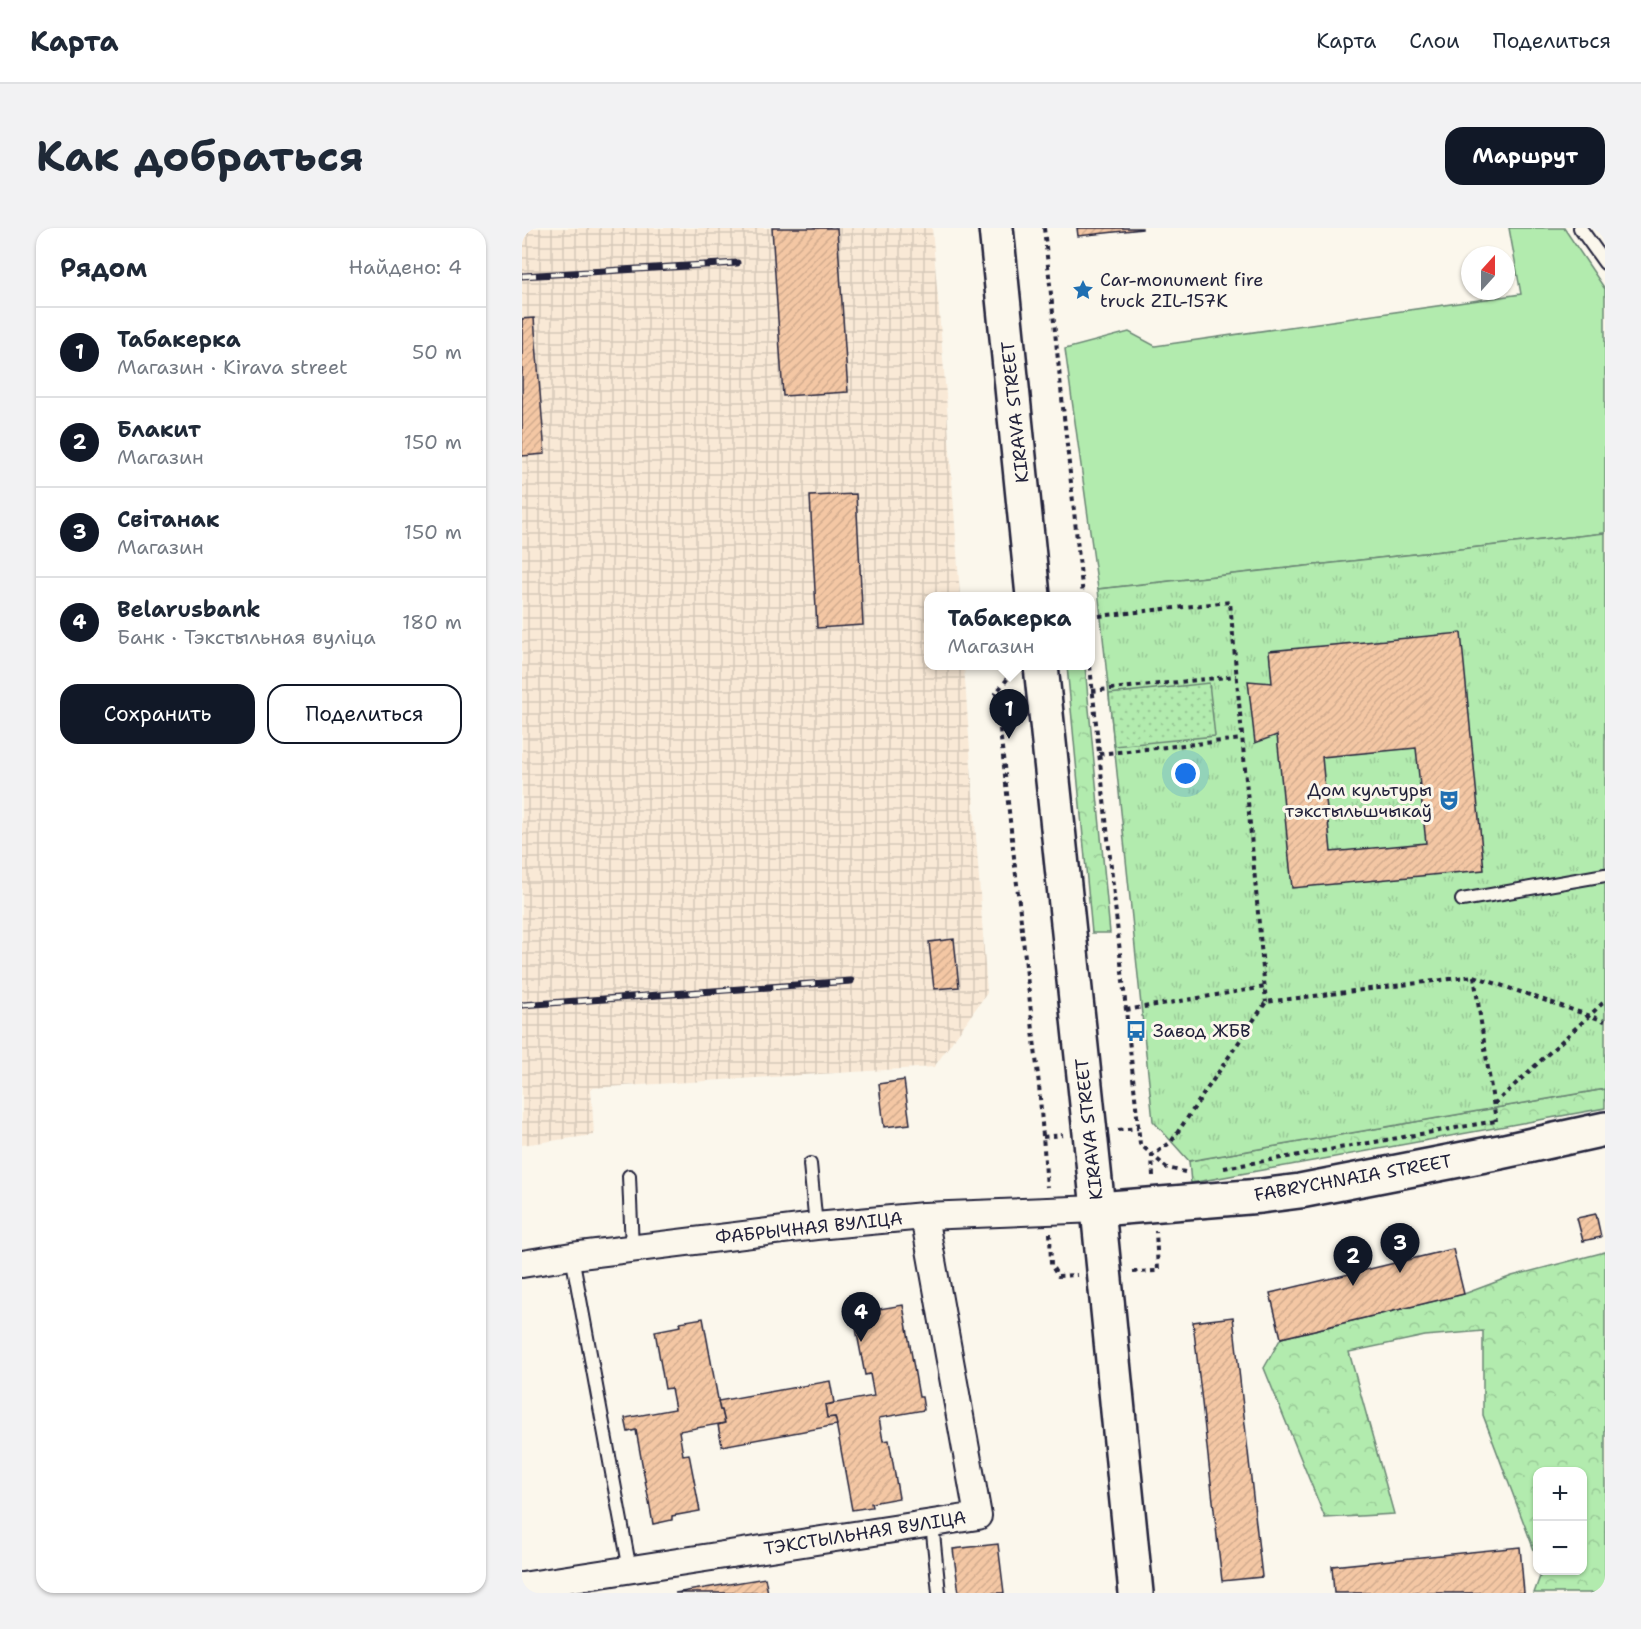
<!DOCTYPE html>
<html lang="ru">
<head>
<meta charset="utf-8">
<style>
  :root { --surface:#fff; --page:#f2f2f3; --text:#1f2937; --muted:#747a83; --line:#e0e1e3; --accent:#111827 }
  body { margin:0; font-family:"Shantell Sans",sans-serif; background:var(--page); color:var(--text) }
  .controls { position:absolute; right:18px; bottom:18px; display:grid; overflow:hidden; border-radius:12px; box-shadow:0 2px 4px #0004 }
  .controls button { width:54px; height:54px; display:grid; place-items:center; padding:0; border:0; border-bottom:2px solid var(--line); background:var(--surface); color:var(--text); font:30px sans-serif }
  .compass { position:absolute; left:939px; top:18px; width:54px; height:54px; border-radius:50%; background:var(--surface); box-shadow:0 2px 4px #0004; rotate:21deg }
  .you { position:absolute; left:664px; top:546px; width:21px; height:21px; margin:-15px; border:4px solid #fff; border-radius:50%; background:#1a73e8; box-shadow:0 0 0 9px #1a73e833 }
  .badge { display:grid; place-items:center; width:39px; height:39px; border-radius:50%; background:var(--accent); color:#fff; font-size:20px; font-weight:700 }
  .pin { position:absolute; translate:-50% -50px; filter:drop-shadow(0 2px 3px #0008) }
  .pin::after { content:''; position:absolute; top:32px; width:21px; height:18px; background:inherit; clip-path:polygon(0 0,100% 0,50% 100%) }
  .popup { position:absolute; left:402px; top:364px; width:171px; height:78px; box-sizing:border-box; display:grid; place-content:center; border-radius:12px; background:var(--surface); filter:drop-shadow(0 2px 4px #0005); font-size:20px; white-space:nowrap; color:var(--muted) }
  .popup b { font-size:22px; color:var(--text) }
  .popup::after { content:''; position:absolute; left:50%; top:100%; margin-left:-12px; border:12px solid transparent; border-top-color:var(--surface) }
  .list { margin:0; padding:0; list-style:none }
  h2 { display:flex; justify-content:space-between; align-items:center; height:78px; margin:0; padding:0 24px; font-size:26px }
  h2 small { font-size:20px; font-weight:400; color:var(--muted) }
  .list li { display:grid; grid-template-columns:39px 1fr auto; gap:18px; align-items:center; box-sizing:border-box; height:90px; padding:0 24px; border-top:2px solid var(--line) }
  .list b { display:block; font-size:22px; white-space:nowrap }
  .list p { margin:0; font-size:20px; white-space:nowrap; color:var(--muted) }
  .list em { font-size:20px; font-style:normal; color:var(--muted) }
  .actions { display:flex; gap:12px; padding:18px 24px }
  .actions a { flex:1; padding:14px 0; border:2px solid var(--accent); border-radius:18px; text-align:center; font-size:21px; color:var(--accent) }
  .actions .main { background:var(--accent); color:#fff }
  .map { position:relative; flex:none; width:1083px; height:1365px; overflow:hidden; border-radius:18px }
  header { display:flex; align-items:center; gap:36px; box-sizing:border-box; height:84px; padding:0 30px; background:var(--surface); border-bottom:2px solid var(--line) }
  header strong { font-size:28px }
  nav { display:flex; gap:33px; margin-inline-start:auto; font-size:21px }
  .intro { display:flex; align-items:center; justify-content:space-between; box-sizing:border-box; height:144px; padding:0 36px }
  h1 { margin:0; font-size:42px }
  .button { padding:15px 27px; border-radius:18px; background:var(--accent); color:#fff; font-size:21px; font-weight:700 }
  main { display:flex; gap:36px; padding:0 36px }
  aside { flex:1; background:var(--surface); border-radius:18px; box-shadow:0 2px 4px #0004 }
  .map>svg:first-child { display:block }
  .industrial { fill:url(#industrial-grid) }
  .grass { fill:#b2ebae; stroke:#6a8674; stroke-width:1.5 }
  .forest { fill:url(#forest-crowns); stroke:#6a8674; stroke-width:1.5 }
  .park { fill:url(#park-tufts); stroke:#6a8674; stroke-width:1.5 }
  .garden { fill:url(#garden-dots); stroke:#6a8674; stroke-width:1.5 }
  .building { fill:url(#building-hatch); stroke:#22223b; stroke-width:1.5; fill-rule:evenodd }
  .lines { fill:none; stroke-linecap:round; stroke-linejoin:round }
  .lane-casing { stroke:#22223b; stroke-width:16 }
  .street-casing { stroke:#22223b; stroke-width:30 }
  .secondary-casing { stroke:#22223b; stroke-width:38 }
  .path { stroke:#22223b; stroke-width:4; stroke-dasharray:4.5 4.5; stroke-linecap:butt }
  .lane { stroke:#fbf7ec; stroke-width:12 }
  .street { stroke:#fbf7ec; stroke-width:26 }
  .secondary { stroke:#fbf7ec; stroke-width:33 }
  .rail-casing { stroke:#22223b; stroke-width:7 }
  .rail { stroke:#fbf7ec; stroke-width:4.5; stroke-dasharray:14; stroke-linecap:butt }
  .labels { text-anchor:middle; dominant-baseline:central; stroke-width:6; stroke-linejoin:round; paint-order:stroke }
  .poi-label { font-size:18px; fill:#22223b; stroke:#fbf7ec; text-anchor:start }
  .street-label { font-size:18px; fill:#22223b; stroke:#fbf7ec }
</style>
</head>
<body>
<header>
<strong>Карта</strong>
<nav><a>Карта</a><a>Слои</a><a>Поделиться</a></nav>
</header>
<div class="intro"><h1>Как добраться</h1><a class="button">Маршрут</a></div>
<main>
<aside>
<h2>Рядом<small>Найдено: 4</small></h2>
<ul class="list">
<li><span class="badge">1</span><div><b>Табакерка</b><p>Магазин · Kirava street</p></div><em>50 m</em></li>
<li><span class="badge">2</span><div><b>Блакит</b><p>Магазин</p></div><em>150 m</em></li>
<li><span class="badge">3</span><div><b>Світанак</b><p>Магазин</p></div><em>150 m</em></li>
<li><span class="badge">4</span><div><b>Belarusbank</b><p>Банк · Тэкстыльная вуліца</p></div><em>180 m</em></li>
</ul>
<div class="actions"><a class="main">Сохранить</a><a>Поделиться</a></div>
</aside>
<div class="map">
<svg width="1083" height="1365" viewBox="0 0 1083 1365">
  <defs>
    <pattern id="industrial-grid" width="8" height="8" patternUnits="userSpaceOnUse" patternTransform="scale(1.5)"><rect width="8" height="8" fill="#f9e9d6"/><path d="M0 4h8M4 0v8" fill="none" stroke="#d5c8b9"/></pattern>
    <pattern id="forest-crowns" width="20" height="18" patternUnits="userSpaceOnUse" patternTransform="scale(1.5)"><rect width="20" height="18" fill="#b2ebae"/><path d="M2 6a3 3 0 1 1 6 0M12 15a3 3 0 1 1 6 0" fill="none" stroke="#99c997"/></pattern>
    <pattern id="park-tufts" width="24" height="20" patternUnits="userSpaceOnUse" patternTransform="scale(1.5)"><rect width="24" height="20" fill="#b2ebae"/><path d="M3 7l-1-3M5 7V3M7 7l1-3M15 17l-1-3M17 17v-4M19 17l1-3" fill="none" stroke="#99c997"/></pattern>
    <pattern id="garden-dots" width="8" height="8" patternUnits="userSpaceOnUse" patternTransform="scale(1.5)"><rect width="8" height="8" fill="#b2ebae"/><path d="M2 2h.1M6 6h.1" fill="none" stroke="#99c997" stroke-width="1.8" stroke-linecap="round"/></pattern>
    <pattern id="building-hatch" width="6" height="6" patternUnits="userSpaceOnUse" patternTransform="scale(1.5)"><rect width="6" height="6" fill="#f4c7a4"/><path d="M-1 1l2-2M0 6l6-6M5 7l2-2" fill="none" stroke="#d1ab8e"/></pattern>
  </defs>
  <rect width="100%" height="100%" fill="#fbf7ec"/>
  <filter id="ink" filterUnits="userSpaceOnUse"><feTurbulence type="fractalNoise" baseFrequency=".0167" numOctaves="2"/><feDisplacementMap in="SourceGraphic" scale="12" xChannelSelector="R" yChannelSelector="G"/><feConvolveMatrix kernelMatrix="1 2 1 2 8 2 1 2 1" color-interpolation-filters="sRGB"/></filter>
  <g filter="url(#ink)">
    <path class="industrial" d="M 0,0 L 410,0 L 424,167 L 438,368 L 406,368 L 406,438 L 442,438 L 465,765 L 412,839 L 69,860 L 72,907 L 0,917 Z"/>
    <path class="grass" d="M 987,0 L 1042,0 L 1083,61 L 1083,305 L 576,361 L 543,121 L 607,104 L 633,118 L 999,66 Z"/>
    <g class="forest">
      <path d="M 545,438 L 563,438 L 588,705 L 570,705 Z"/>
      <path d="M 1083,861 L 1083,880 L 669,955 L 667,933 Z"/>
      <path d="M 1083,1024 L 1083,1365 L 1012,1365 L 1020,1343 L 1060,1342 L 1060,1244 L 1016,1244 L 1015,1330 L 961,1187 L 961,1103 L 903,1108 L 827,1124 L 872,1286 L 803,1290 L 742,1140 L 759,1110 L 942,1066 L 990,1048 Z"/>
    </g>
    <path class="park" d="M 1083,305 L 1083,861 L 667,933 L 631,893 L 576,361 Z"/>
    <path class="garden" d="M 687,455 L 693,508 L 592,518 L 587,466 Z"/>
    <g class="building">
      <path d="M 250,0 L 315,0 L 326,164 L 261,168 Z"/>
      <path d="M 555,0 L 620,0 L 620,1 L 556,8 Z"/>
      <path d="M 12,90 L 23,226 L 0,228 L 0,91 Z"/>
      <path d="M 334,266 L 341,397 L 295,400 L 288,268 Z"/>
      <path d="M 939,405 L 962,642 L 770,660 L 755,507 L 733,515 L 726,453 L 750,455 L 747,423 ZM 894,520 L 904,615 L 809,624 L 800,529 Z"/>
      <path d="M 432,711 L 437,759 L 412,761 L 407,714 Z"/>
      <path d="M 382,852 L 388,896 L 362,899 L 357,856 Z"/>
      <path d="M 1074,986 L 1079,1009 L 1061,1013 L 1055,990 Z"/>
      <path d="M 931,1021 L 942,1066 L 759,1110 L 748,1065 Z"/>
      <path d="M 381,1077 L 397,1169 L 400,1169 L 402,1182 L 357,1190 L 361,1213 L 367,1212 L 377,1270 L 349,1275 L 350,1279 L 330,1282 L 313,1189 L 305,1190 L 303,1177 L 352,1168 L 348,1146 L 343,1147 L 332,1090 L 358,1085 L 357,1081 Z"/>
      <path d="M 711,1089 L 740,1349 L 700,1353 L 671,1094 Z"/>
      <path d="M 181,1090 L 198,1182 L 200,1182 L 203,1195 L 157,1203 L 161,1227 L 167,1226 L 178,1283 L 150,1288 L 150,1292 L 131,1296 L 114,1202 L 106,1204 L 103,1190 L 153,1181 L 149,1160 L 143,1161 L 133,1103 L 159,1098 L 158,1094 Z"/>
      <path d="M 308,1153 L 312,1175 L 303,1177 L 305,1190 L 313,1189 L 315,1197 L 200,1218 L 196,1197 L 203,1195 L 200,1182 L 198,1182 L 196,1173 Z"/>
      <path d="M 476,1316 L 482,1365 L 437,1365 L 431,1321 Z"/>
      <path d="M 998,1319 L 1002,1365 L 812,1365 L 810,1338 Z"/>
      <path d="M 243,1350 L 246,1365 L 153,1365 Z"/>
    </g>
    <g class="lines">
      <defs>
        <g id="lane">
          <path d="M 1058,0 L 1083,35"/>
          <path d="M 940,672 L 1083,647"/>
          <path d="M 288,936 L 294,998"/>
          <path d="M 107,948 L 110,1021"/>
          <path d="M 50,1028 L 108,1342"/>
          <path d="M 410,1295 L 417,1365"/>
        </g>
        <g id="street">
          <path d="M 0,1036 L 50,1028 L 294,998 L 402,988 L 576,981"/>
          <path d="M 0,1358 L 456,1288 L 402,988"/>
        </g>
        <g id="secondary">
          <path d="M 474,0 L 511,368"/>
          <path d="M 519,438 L 576,981 L 614,1365"/>
          <path d="M 576,981 L 739,968 L 778,963 L 978,924 L 1083,901"/>
        </g>
      </defs>
      <use href="#lane" class="lane-casing"/>
      <use href="#street" class="street-casing"/>
      <use href="#secondary" class="secondary-casing"/>
      <g class="path">
        <path d="M 522,0 L 561,368"/>
        <path d="M 568,389 L 708,374 L 744,774"/>
        <path d="M 568,438 L 618,916 L 645,940 L 663,944"/>
        <path d="M 491,444 L 474,465 L 517,857 L 525,959"/>
        <path d="M 570,463 L 714,448"/>
        <path d="M 577,526 L 720,511"/>
        <path d="M 952,748 L 974,893"/>
        <path d="M 604,782 L 743,759"/>
        <path d="M 972,876 L 1083,773"/>
        <path d="M 596,902 L 616,900"/>
        <path d="M 521,909 L 541,907"/>
        <path d="M 702,940 L 974,893"/>
        <path d="M 631,948 L 630,928 L 649,914 L 744,774 L 952,748 L 1083,793"/>
        <path d="M 528,1005 L 529,1037 L 536,1048 L 555,1047"/>
        <path d="M 611,1044 L 636,1043 L 634,1003"/>
      </g>
      <use href="#lane" class="lane"/>
      <use href="#street" class="street"/>
      <use href="#secondary" class="secondary"/>
      <defs>
        <g id="rail">
          <path d="M 0,48 L 215,35"/>
          <path d="M 0,777 L 329,753"/>
        </g>
      </defs>
      <use href="#rail" class="rail-casing"/>
      <use href="#rail" class="rail"/>
    </g>
  </g>
  <defs>
    <symbol id="sight-bare" viewBox="-9 -9 18 18"><path d="M0-6L1.8-2.2L6-1.7L2.9 1.2L3.7 5.4L0 3.3L-3.7 5.4L-2.9 1.2L-6-1.7L-1.8-2.2Z" fill="#1f6fb2" stroke="#fbf7ec" stroke-width="2.5" paint-order="stroke"/></symbol>
    <symbol id="theatre-bare" viewBox="-9 -9 18 18"><path d="M-5-5.5Q0-4 5-5.5V0Q5 5 0 6Q-5 5-5 0ZM-3.3-2.5H-1v1.5H-3.3ZM1-2.5H3.3v1.5H1ZM-2.8 1Q0 5.5 2.8 1Z" fill="#1f6fb2" stroke="#fbf7ec" stroke-width="2.5" paint-order="stroke"/></symbol>
    <symbol id="bus-bare" viewBox="-9 -9 18 18"><path d="M-5-6H5V4H4V6H2V4H-2V6H-4V4H-5ZM-3.5-4V0h7V-4ZM-3.5 1.2v1.5H-2V1.2ZM2 1.2v1.5H3.5V1.2Z" fill="#1f6fb2" stroke="#fbf7ec" stroke-width="2.5" paint-order="stroke"/></symbol>
  </defs>
  <g fill-rule="evenodd">
    <use href="#sight-bare" x="546" y="47" width="30" height="30"/>
    <use href="#theatre-bare" x="912" y="557" width="30" height="30"/>
    <use href="#bus-bare" x="599" y="788" width="30" height="30"/>
  </g>
  <g class="labels">
    <g class="poi-label">
      <text x="578" y="52">Car-monument fire<tspan x="578" dy="21">truck ZIL-157K</tspan></text>
      <text x="910" y="562" text-anchor="end">Дом культуры<tspan x="910" dy="21">тэкстыльшчыкаў</tspan></text>
      <text x="631" y="803">Завод ЖБВ</text>
    </g>
    <g class="street-label">
      <text transform="translate(493 184) rotate(-96)">KIRAVA STREET</text>
      <text transform="translate(567 901) rotate(-96)">KIRAVA STREET</text>
      <text transform="translate(831 950) rotate(-10)">FABRYCHNAIA STREET</text>
      <text transform="translate(287 1000) rotate(-6)">ФАБРЫЧНАЯ ВУЛІЦА</text>
      <text transform="translate(343 1305) rotate(-9)">ТЭКСТЫЛЬНАЯ ВУЛІЦА</text>
    </g>
  </g>
</svg>
<div class="controls">
<button>+</button>
<button>−</button>
</div>
<svg class="compass" viewBox="-18 -18 36 36"><path d="M0-13l5 13h-10z" fill="#e53935"/><path d="M0 13l5-13h-10z" fill="#747a83"/></svg>
<div class="you"></div>
<div class="pin badge" style="left:487px;top:511px">1</div>
<div class="popup"><b>Табакерка</b>Магазин</div>
<div class="pin badge" style="left:831px;top:1058px">2</div>
<div class="pin badge" style="left:878px;top:1045px">3</div>
<div class="pin badge" style="left:339px;top:1114px">4</div>
</div>
</main>
</body>
</html>
